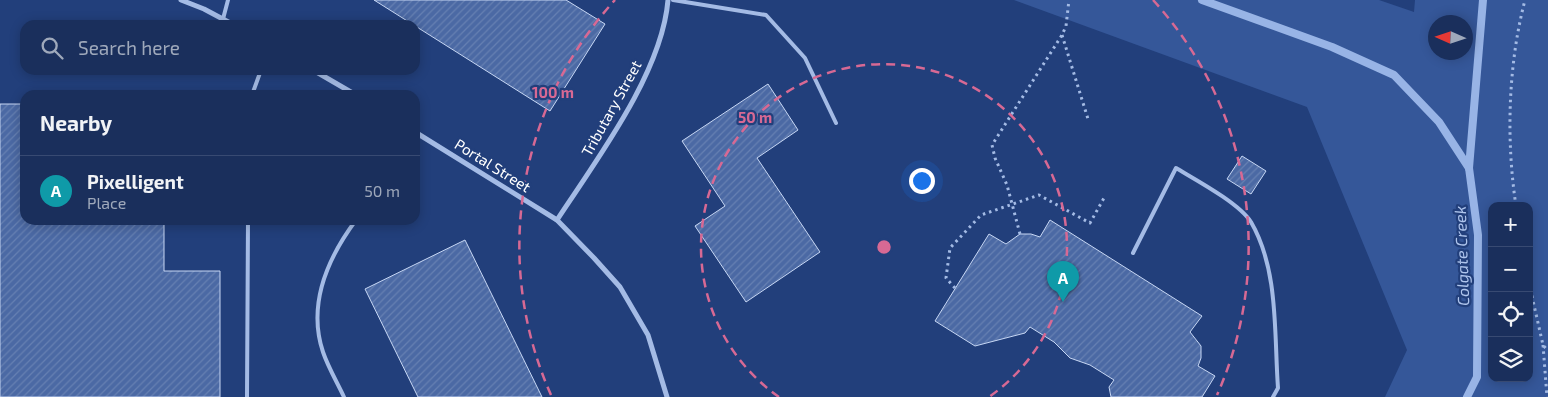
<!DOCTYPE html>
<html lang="en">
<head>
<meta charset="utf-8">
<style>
  :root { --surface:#1a2f5c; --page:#273b65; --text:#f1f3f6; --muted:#9fa9bb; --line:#384a72; --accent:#8bbbb9 }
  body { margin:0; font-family:"Exo 2",sans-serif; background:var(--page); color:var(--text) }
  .controls { position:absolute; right:15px; bottom:15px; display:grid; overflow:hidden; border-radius:10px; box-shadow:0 2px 12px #0003 }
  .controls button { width:45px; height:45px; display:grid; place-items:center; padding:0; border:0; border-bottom:1px solid var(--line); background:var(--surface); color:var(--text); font:25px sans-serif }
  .compass { position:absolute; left:1428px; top:15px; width:45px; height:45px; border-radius:50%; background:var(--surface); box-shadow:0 2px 12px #0003; rotate:273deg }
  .you { position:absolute; left:921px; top:180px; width:18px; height:18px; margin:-12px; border:4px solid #fff; border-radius:50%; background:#1a73e8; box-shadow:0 0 0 8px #1a73e833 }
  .badge { display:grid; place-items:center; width:32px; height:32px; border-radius:50%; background:var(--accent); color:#fff; font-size:16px; font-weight:700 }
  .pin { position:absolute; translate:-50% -41px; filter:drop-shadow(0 1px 2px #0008) }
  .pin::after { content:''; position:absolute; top:26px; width:18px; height:15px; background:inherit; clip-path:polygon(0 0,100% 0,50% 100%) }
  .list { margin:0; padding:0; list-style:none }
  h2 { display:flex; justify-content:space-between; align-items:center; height:65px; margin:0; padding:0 20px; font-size:21px }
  h2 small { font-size:16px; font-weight:400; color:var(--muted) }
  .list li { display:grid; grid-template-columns:32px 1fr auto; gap:15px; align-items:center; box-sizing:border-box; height:70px; padding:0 20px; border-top:1px solid var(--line) }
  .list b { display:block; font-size:19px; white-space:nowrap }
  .list p { margin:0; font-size:16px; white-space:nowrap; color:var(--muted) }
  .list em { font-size:16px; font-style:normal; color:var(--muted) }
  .icon { flex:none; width:28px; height:28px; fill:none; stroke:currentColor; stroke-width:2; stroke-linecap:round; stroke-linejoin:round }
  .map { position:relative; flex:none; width:1548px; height:397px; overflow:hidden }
  .search { position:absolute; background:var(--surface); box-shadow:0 2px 12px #0003; left:20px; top:20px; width:400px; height:55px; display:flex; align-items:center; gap:12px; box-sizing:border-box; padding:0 18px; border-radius:15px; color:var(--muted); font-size:19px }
  .panel { position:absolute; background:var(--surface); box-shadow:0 2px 12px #0003; left:20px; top:90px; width:400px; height:135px; border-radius:15px }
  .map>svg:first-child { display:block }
  .green { fill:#355799; fill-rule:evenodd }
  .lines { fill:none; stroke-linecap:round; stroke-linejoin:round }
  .stream { stroke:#98b4e6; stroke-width:8 }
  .building { fill:url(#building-hatch); stroke:#c7d7f4 }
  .path { stroke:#a4bbe5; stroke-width:3; stroke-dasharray:2.5 4; stroke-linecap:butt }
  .lane { stroke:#a4bbe5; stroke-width:4 }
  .street { stroke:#a4bbe5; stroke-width:5 }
  .ring { fill:none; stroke:#d76994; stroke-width:2.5; stroke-dasharray:9 6 }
  .labels { text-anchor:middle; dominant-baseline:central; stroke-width:4.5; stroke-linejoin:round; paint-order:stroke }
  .street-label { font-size:15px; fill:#fff; stroke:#223f7b }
  .water-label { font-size:16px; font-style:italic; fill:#afc5ed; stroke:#223f7b }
  .centre { fill:#d76994; stroke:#223f7b; stroke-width:2.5 }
  .ring-label { font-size:15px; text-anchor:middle; font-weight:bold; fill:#d76994; stroke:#223f7b; stroke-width:4.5; stroke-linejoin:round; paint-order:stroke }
</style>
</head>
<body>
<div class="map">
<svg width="1548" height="397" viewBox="0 0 1548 397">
  <defs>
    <pattern id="building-hatch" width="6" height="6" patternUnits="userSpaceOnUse" patternTransform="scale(1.25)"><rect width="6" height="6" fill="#4b69a4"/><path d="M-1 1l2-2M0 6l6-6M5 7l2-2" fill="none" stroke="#6680b2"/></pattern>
  </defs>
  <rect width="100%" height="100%" fill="#223f7b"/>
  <path class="green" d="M 1014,0 L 1379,0 L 1414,12 L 1415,0 L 1548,0 L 1548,397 L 1385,397 L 1407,350 L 1307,107 ZM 1436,22 L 1466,22 L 1466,52 L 1436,52 ZM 1492,206 L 1529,206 L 1529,378 L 1492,378 Z"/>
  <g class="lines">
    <g class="stream">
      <path d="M 1202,0 L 1332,47 L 1394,75 L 1439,122 L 1469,168 L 1478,235 L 1477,377 L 1467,397"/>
      <path d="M 1469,168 L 1483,0"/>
    </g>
  </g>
  <g class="building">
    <path d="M 374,0 L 566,0 L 605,24 L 550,111 Z"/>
    <path d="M 768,84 L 798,130 L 757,158 L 820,252 L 746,302 L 695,226 L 725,206 L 682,141 Z"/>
    <path d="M 0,104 L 25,104 L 25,220 L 164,220 L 164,271 L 220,271 L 220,397 L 0,397 Z"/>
    <path d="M 1242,156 L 1266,171 L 1251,194 L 1227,179 Z"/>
    <path d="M 1050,220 L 1202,316 L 1190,332 L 1201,346 L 1201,358 L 1198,366 L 1215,376 L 1202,397 L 1111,397 L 1109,387 L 1114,380 L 1090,365 L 1070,358 L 1054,342 L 1030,327 L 1025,333 L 975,346 L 935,321 L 989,234 L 1006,244 L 1020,234 L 1031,234 L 1040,237 Z"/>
    <path d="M 465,240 L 542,397 L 418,397 L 365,289 Z"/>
  </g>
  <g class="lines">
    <g class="path">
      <path d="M 1062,35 L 1088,119"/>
      <path d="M 1516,206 C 1506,140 1508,65 1525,0"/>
      <path d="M 1020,234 L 1007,185 L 995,158 L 992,145 L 1062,35 L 1066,26 L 1069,0"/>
      <path d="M 1529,283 L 1543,345 L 1548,351"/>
      <path d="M 955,288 L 946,278 L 950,248 L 981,215 L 1039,195 L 1090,223 L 1104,198"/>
      <path d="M 1543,345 L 1547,397"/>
    </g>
    <g class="lane">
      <path d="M 673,0 L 766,15 L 805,58 L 836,123"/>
      <path d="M 223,19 L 228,0"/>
      <path d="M 252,95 L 261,70"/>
      <path d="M 1133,253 L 1176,168 C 1196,180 1239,203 1251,222 C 1279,270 1274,334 1278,388 L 1273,397"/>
      <path d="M 247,397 L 248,220"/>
      <path d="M 344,397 C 337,382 328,367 323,352 C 307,304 327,259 356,220"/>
    </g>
    <g class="street">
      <path d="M 181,0 L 204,9 L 234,25"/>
      <path d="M 313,70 L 356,95"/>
      <path d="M 415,132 L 557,220 L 594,258 L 620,287 L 648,335 L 667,397"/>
      <path d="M 557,220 C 597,159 662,73 668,0"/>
    </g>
  </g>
  <g class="ring">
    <path d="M779 397A183 183 0 1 1 989 397"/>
    <path d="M551 395A365 365 0 0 1 615 0M1153 0A365 365 0 0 1 1217 395"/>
  </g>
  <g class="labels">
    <g class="street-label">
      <text transform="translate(611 108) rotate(-61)">Tributary Street</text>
      <text transform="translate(493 165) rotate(32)">Portal Street</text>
    </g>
    <g class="water-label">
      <text transform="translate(1461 256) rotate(-92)">Colgate Creek</text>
    </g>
  </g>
  <circle cx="884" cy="247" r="8" class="centre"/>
  <g class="ring-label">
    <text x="553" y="98">100 m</text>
    <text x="755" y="123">50 m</text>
  </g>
</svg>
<div class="controls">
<button>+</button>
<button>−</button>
<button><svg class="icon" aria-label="locate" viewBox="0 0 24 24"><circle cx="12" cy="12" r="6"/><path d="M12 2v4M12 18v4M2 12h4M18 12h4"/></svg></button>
<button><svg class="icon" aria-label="layers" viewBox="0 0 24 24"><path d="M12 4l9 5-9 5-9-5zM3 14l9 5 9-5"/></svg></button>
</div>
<svg class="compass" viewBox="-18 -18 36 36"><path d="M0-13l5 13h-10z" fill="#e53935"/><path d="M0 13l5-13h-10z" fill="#9fa9bb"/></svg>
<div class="you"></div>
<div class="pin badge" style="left:1063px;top:302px;background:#0f9aa8">A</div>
<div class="search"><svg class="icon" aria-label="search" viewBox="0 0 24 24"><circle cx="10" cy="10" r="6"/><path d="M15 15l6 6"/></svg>Search here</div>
<section class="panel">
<h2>Nearby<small></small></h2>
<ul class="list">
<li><span class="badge" style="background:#0f9aa8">A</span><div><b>Pixelligent</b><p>Place</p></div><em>50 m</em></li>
</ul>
</section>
</div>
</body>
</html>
